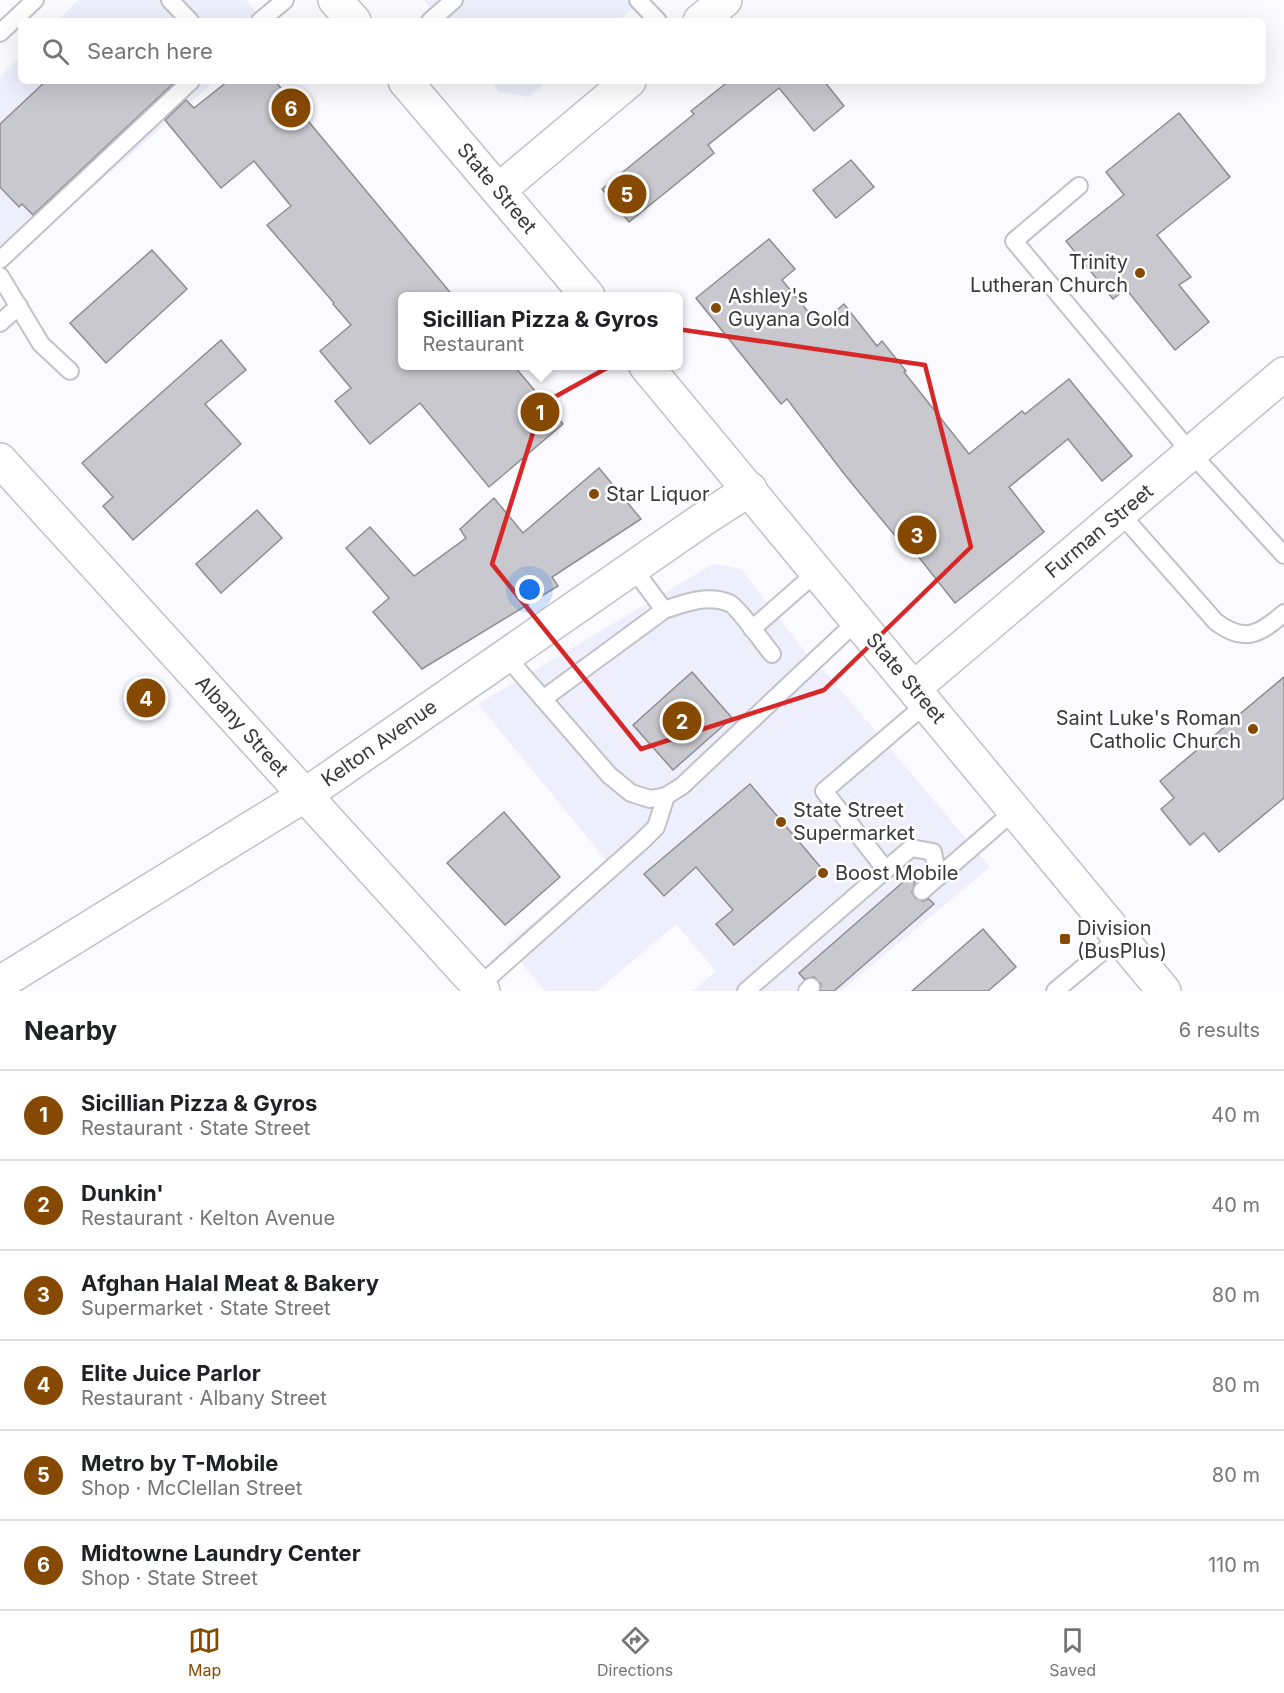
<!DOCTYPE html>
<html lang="en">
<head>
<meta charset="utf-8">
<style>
  :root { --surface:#fff; --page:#f2f2f2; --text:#202124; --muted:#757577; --line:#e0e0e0; --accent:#854902 }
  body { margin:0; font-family:Inter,sans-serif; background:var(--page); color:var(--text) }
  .you { position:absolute; left:530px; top:590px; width:21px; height:21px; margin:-15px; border:4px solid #fff; border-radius:50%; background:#1a73e8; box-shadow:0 0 0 9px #1a73e833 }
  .badge { display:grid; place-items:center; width:39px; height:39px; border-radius:50%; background:var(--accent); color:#fff; font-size:20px; font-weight:700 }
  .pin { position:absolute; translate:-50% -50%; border:3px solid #fff; box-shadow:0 2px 6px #0006 }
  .popup { position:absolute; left:398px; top:292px; width:285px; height:78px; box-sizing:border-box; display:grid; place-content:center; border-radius:9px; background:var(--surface); filter:drop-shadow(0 2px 4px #0005); font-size:20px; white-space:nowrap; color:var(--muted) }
  .popup b { font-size:22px; color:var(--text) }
  .popup::after { content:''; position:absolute; left:50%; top:100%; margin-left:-12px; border:12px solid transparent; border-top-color:var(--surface) }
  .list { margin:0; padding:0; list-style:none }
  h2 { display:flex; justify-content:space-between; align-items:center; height:78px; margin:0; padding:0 24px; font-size:26px }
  h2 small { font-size:20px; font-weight:400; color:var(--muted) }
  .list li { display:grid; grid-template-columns:39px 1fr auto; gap:18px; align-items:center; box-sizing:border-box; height:90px; padding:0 24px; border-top:2px solid var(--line) }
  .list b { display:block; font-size:22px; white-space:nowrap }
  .list p { margin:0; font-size:20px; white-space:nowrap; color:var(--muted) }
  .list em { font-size:20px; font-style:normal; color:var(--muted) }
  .icon { flex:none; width:33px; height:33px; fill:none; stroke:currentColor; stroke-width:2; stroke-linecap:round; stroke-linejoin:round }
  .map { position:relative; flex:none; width:1284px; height:991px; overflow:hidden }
  .search { position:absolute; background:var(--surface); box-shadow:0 6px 24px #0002; left:18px; right:18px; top:18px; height:66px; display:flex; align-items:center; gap:15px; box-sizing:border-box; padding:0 21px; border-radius:9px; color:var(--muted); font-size:22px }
  .sheet { height:618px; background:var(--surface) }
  nav { display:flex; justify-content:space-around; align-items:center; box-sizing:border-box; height:84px; border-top:2px solid var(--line); background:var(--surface); font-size:16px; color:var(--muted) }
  nav a { display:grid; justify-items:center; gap:3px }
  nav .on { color:var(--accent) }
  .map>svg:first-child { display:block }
  .built { fill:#eeeefc }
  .building { fill:#c8c8ce; stroke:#8d8d93; stroke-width:1.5 }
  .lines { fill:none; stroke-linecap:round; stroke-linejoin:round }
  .lane-casing { stroke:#c1c1c8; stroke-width:20 }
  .street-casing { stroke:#c1c1c8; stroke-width:36 }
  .secondary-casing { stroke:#c1c1c8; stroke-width:36 }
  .primary-casing { stroke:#c1c1c8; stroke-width:36 }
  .lane { stroke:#fff; stroke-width:16 }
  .street { stroke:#fff; stroke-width:33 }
  .secondary { stroke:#fff; stroke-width:33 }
  .primary { stroke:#fff; stroke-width:33 }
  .marked { fill:none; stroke:#d62828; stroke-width:4.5; stroke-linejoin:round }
  .poi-dot { fill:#854902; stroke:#fff; stroke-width:2 }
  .labels { text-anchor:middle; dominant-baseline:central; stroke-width:5; stroke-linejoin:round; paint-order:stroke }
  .street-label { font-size:20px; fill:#39393c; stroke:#fff }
  .poi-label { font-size:20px; fill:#39393c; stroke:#fff; text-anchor:start }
</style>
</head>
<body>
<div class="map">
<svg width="1284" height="991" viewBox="0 0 1284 991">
  <rect width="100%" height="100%" fill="#fafaff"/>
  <g class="built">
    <path d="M 78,0 L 246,0 L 263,21 L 57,21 Z"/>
    <path d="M 424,0 L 643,0 L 618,21 L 441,21 Z"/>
    <path d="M 21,56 L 21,81 L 215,81 L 0,268 L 0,77 Z"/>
    <path d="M 491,81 L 547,81 L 529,97 L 499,92 Z"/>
    <path d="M 713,564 L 741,569 L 806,653 L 828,675 L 990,867 L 841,991 L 693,991 L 716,971 L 676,924 L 597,991 L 545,991 L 506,945 L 607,861 L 478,704 Z"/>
  </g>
  <g class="building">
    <path d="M 46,81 L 176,81 L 33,215 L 22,204 L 19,207 L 0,187 L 0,124 Z"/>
    <path d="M 228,81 L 275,81 L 454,297 L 402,297 L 402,366 L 514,366 L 563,424 L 489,487 L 420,403 L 370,444 L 335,401 L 351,388 L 320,351 L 351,325 L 333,304 L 334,303 L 267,225 L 291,206 L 254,161 L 221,188 L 165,120 L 186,100 L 194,108 Z"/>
    <path d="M 729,81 L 824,81 L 844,106 L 814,131 L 779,88 L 708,145 L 714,153 L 629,222 L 602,189 L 694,114 L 691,111 Z"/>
    <path d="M 1179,113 L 1230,177 L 1157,235 L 1191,277 L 1179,285 L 1209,322 L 1175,350 L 1126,289 L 1113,299 L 1066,241 L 1124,195 L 1106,172 Z"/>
    <path d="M 851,160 L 874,187 L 836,218 L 813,190 Z"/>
    <path d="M 769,239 L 795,269 L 782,280 L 819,325 L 844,304 L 877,346 L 882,341 L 906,371 L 904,372 L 969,454 L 1022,411 L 1025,414 L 1069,379 L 1132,456 L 1102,481 L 1068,439 L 1009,487 L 1044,532 L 955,603 L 910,546 L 906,549 L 845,475 L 787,399 L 781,404 L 696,298 Z"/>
    <path d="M 152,250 L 187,289 L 106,363 L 70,323 Z"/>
    <path d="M 221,340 L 246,370 L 205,404 L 241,444 L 133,540 L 103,506 L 113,497 L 82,463 Z"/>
    <path d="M 599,468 L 641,519 L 552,577 L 558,586 L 422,669 L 373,612 L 389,598 L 346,548 L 370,527 L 414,576 L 466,538 L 460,529 L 494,498 L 523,533 Z"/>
    <path d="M 257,510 L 282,538 L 221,593 L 196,564 Z"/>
    <path d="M 692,672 L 732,718 L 673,770 L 633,725 Z"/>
    <path d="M 1284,677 L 1284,798 L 1219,852 L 1204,833 L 1190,845 L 1161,809 L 1174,798 L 1160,781 Z"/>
    <path d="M 750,784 L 823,870 L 734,945 L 716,924 L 733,910 L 696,867 L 664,896 L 644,874 Z"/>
    <path d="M 504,812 L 560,877 L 505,925 L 447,863 Z"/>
    <path d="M 910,876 L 915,883 L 912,892 L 915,898 L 923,901 L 929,899 L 934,904 L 834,991 L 820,991 L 821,984 L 814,977 L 804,979 L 799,973 Z"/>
    <path d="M 983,929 L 1016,967 L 988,991 L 912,991 Z"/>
  </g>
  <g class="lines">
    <defs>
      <g id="lane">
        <path d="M 170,0 L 190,21"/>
        <path d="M 638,0 L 658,21"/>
        <path d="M 260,21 L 285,0"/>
        <path d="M 430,21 L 454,0"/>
        <path d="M 0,33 L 35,0"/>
        <path d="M 1079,186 L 1014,241 L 1191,453 L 1284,555"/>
        <path d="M 0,260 L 191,81"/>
        <path d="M 0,276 L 41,344 L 70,371"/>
        <path d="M 0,323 L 19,306"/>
        <path d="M 1120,513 L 1216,622 C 1244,643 1259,635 1284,613"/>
        <path d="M 633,568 L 664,610"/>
        <path d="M 752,629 L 818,571"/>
        <path d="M 506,656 L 609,775 L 631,793 L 650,799 L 666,796 L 682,786 L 858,620"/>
        <path d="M 543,699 L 664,610 C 684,603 708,594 729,603 C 737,606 764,644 772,654"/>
        <path d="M 886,870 L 824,791 L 927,703"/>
        <path d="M 922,891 L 1015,810"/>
        <path d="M 479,986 L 642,841 L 656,827 L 666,796"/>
        <path d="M 746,991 L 911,848 L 933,852 L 938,877"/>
        <path d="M 807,991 L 811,987"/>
        <path d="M 1055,991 L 1120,937"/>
      </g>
      <g id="street">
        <path d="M 914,688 L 1284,374"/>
        <path d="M 0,983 L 305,795 L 702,520 L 750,489"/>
      </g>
      <g id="secondary">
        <path d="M 700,21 L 725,0"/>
        <path d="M 499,190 L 629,81"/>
        <path d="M 0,460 L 483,991"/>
      </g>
      <g id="primary">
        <path d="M 335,0 L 354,21"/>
        <path d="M 405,81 L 588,296"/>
        <path d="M 646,366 L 1164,991"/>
      </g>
    </defs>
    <use href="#lane" class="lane-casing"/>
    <use href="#street" class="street-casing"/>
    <use href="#secondary" class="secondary-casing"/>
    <use href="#primary" class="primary-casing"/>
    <use href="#lane" class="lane"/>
    <use href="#street" class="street"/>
    <use href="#secondary" class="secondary"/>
    <use href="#primary" class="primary"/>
  </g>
  <path class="marked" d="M 677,329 L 925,365 L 971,547 L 824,690 L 641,749 L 492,564 L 542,404 Z"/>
  <g class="poi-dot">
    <circle cx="1140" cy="273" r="6"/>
    <circle cx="716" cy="308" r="6"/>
    <circle cx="594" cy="494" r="6"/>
    <circle cx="1253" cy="729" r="6"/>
    <circle cx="781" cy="822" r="6"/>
    <circle cx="823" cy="873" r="6"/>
    <rect x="1059" y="933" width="12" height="12" rx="3"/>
  </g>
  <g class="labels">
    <g class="street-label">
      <text transform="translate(497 188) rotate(50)">State Street</text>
      <text transform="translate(1099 531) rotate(-40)">Furman Street</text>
      <text transform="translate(906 678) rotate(50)">State Street</text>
      <text transform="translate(242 726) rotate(48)">Albany Street</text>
      <text transform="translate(379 743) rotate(-35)">Kelton Avenue</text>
    </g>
    <g class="poi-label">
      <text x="1128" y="262" text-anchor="end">Trinity<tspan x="1128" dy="23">Lutheran Church</tspan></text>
      <text x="728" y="296">Ashley's<tspan x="728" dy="23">Guyana Gold</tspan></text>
      <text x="606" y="494">Star Liquor</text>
      <text x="1241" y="718" text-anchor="end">Saint Luke's Roman<tspan x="1241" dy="23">Catholic Church</tspan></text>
      <text x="793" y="810">State Street<tspan x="793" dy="23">Supermarket</tspan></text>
      <text x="835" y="873">Boost Mobile</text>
      <text x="1077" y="928">Division<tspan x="1077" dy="23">(BusPlus)</tspan></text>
    </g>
  </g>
</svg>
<div class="you"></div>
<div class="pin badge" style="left:540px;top:412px">1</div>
<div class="popup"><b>Sicillian Pizza &amp; Gyros</b>Restaurant</div>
<div class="pin badge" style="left:682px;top:721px">2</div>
<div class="pin badge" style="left:917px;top:535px">3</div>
<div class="pin badge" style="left:146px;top:698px">4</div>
<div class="pin badge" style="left:627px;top:194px">5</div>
<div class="pin badge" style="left:291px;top:108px">6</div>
<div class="search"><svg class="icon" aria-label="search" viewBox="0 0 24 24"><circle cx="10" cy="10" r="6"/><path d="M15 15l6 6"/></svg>Search here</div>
</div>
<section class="sheet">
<h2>Nearby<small>6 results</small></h2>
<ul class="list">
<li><span class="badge">1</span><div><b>Sicillian Pizza &amp; Gyros</b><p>Restaurant · State Street</p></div><em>40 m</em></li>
<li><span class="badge">2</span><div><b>Dunkin'</b><p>Restaurant · Kelton Avenue</p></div><em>40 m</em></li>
<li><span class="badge">3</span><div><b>Afghan Halal Meat &amp; Bakery</b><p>Supermarket · State Street</p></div><em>80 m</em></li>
<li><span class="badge">4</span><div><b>Elite Juice Parlor</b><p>Restaurant · Albany Street</p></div><em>80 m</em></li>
<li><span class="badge">5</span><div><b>Metro by T-Mobile</b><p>Shop · McClellan Street</p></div><em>80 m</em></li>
<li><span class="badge">6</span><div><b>Midtowne Laundry Center</b><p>Shop · State Street</p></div><em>110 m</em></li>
</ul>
</section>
<nav>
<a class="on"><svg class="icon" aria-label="map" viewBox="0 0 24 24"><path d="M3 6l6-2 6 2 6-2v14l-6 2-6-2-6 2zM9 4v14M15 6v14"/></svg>Map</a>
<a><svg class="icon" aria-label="directions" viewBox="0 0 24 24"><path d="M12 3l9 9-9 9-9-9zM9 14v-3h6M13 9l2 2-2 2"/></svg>Directions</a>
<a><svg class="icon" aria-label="saved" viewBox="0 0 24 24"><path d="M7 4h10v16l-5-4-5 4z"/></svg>Saved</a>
</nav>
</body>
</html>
